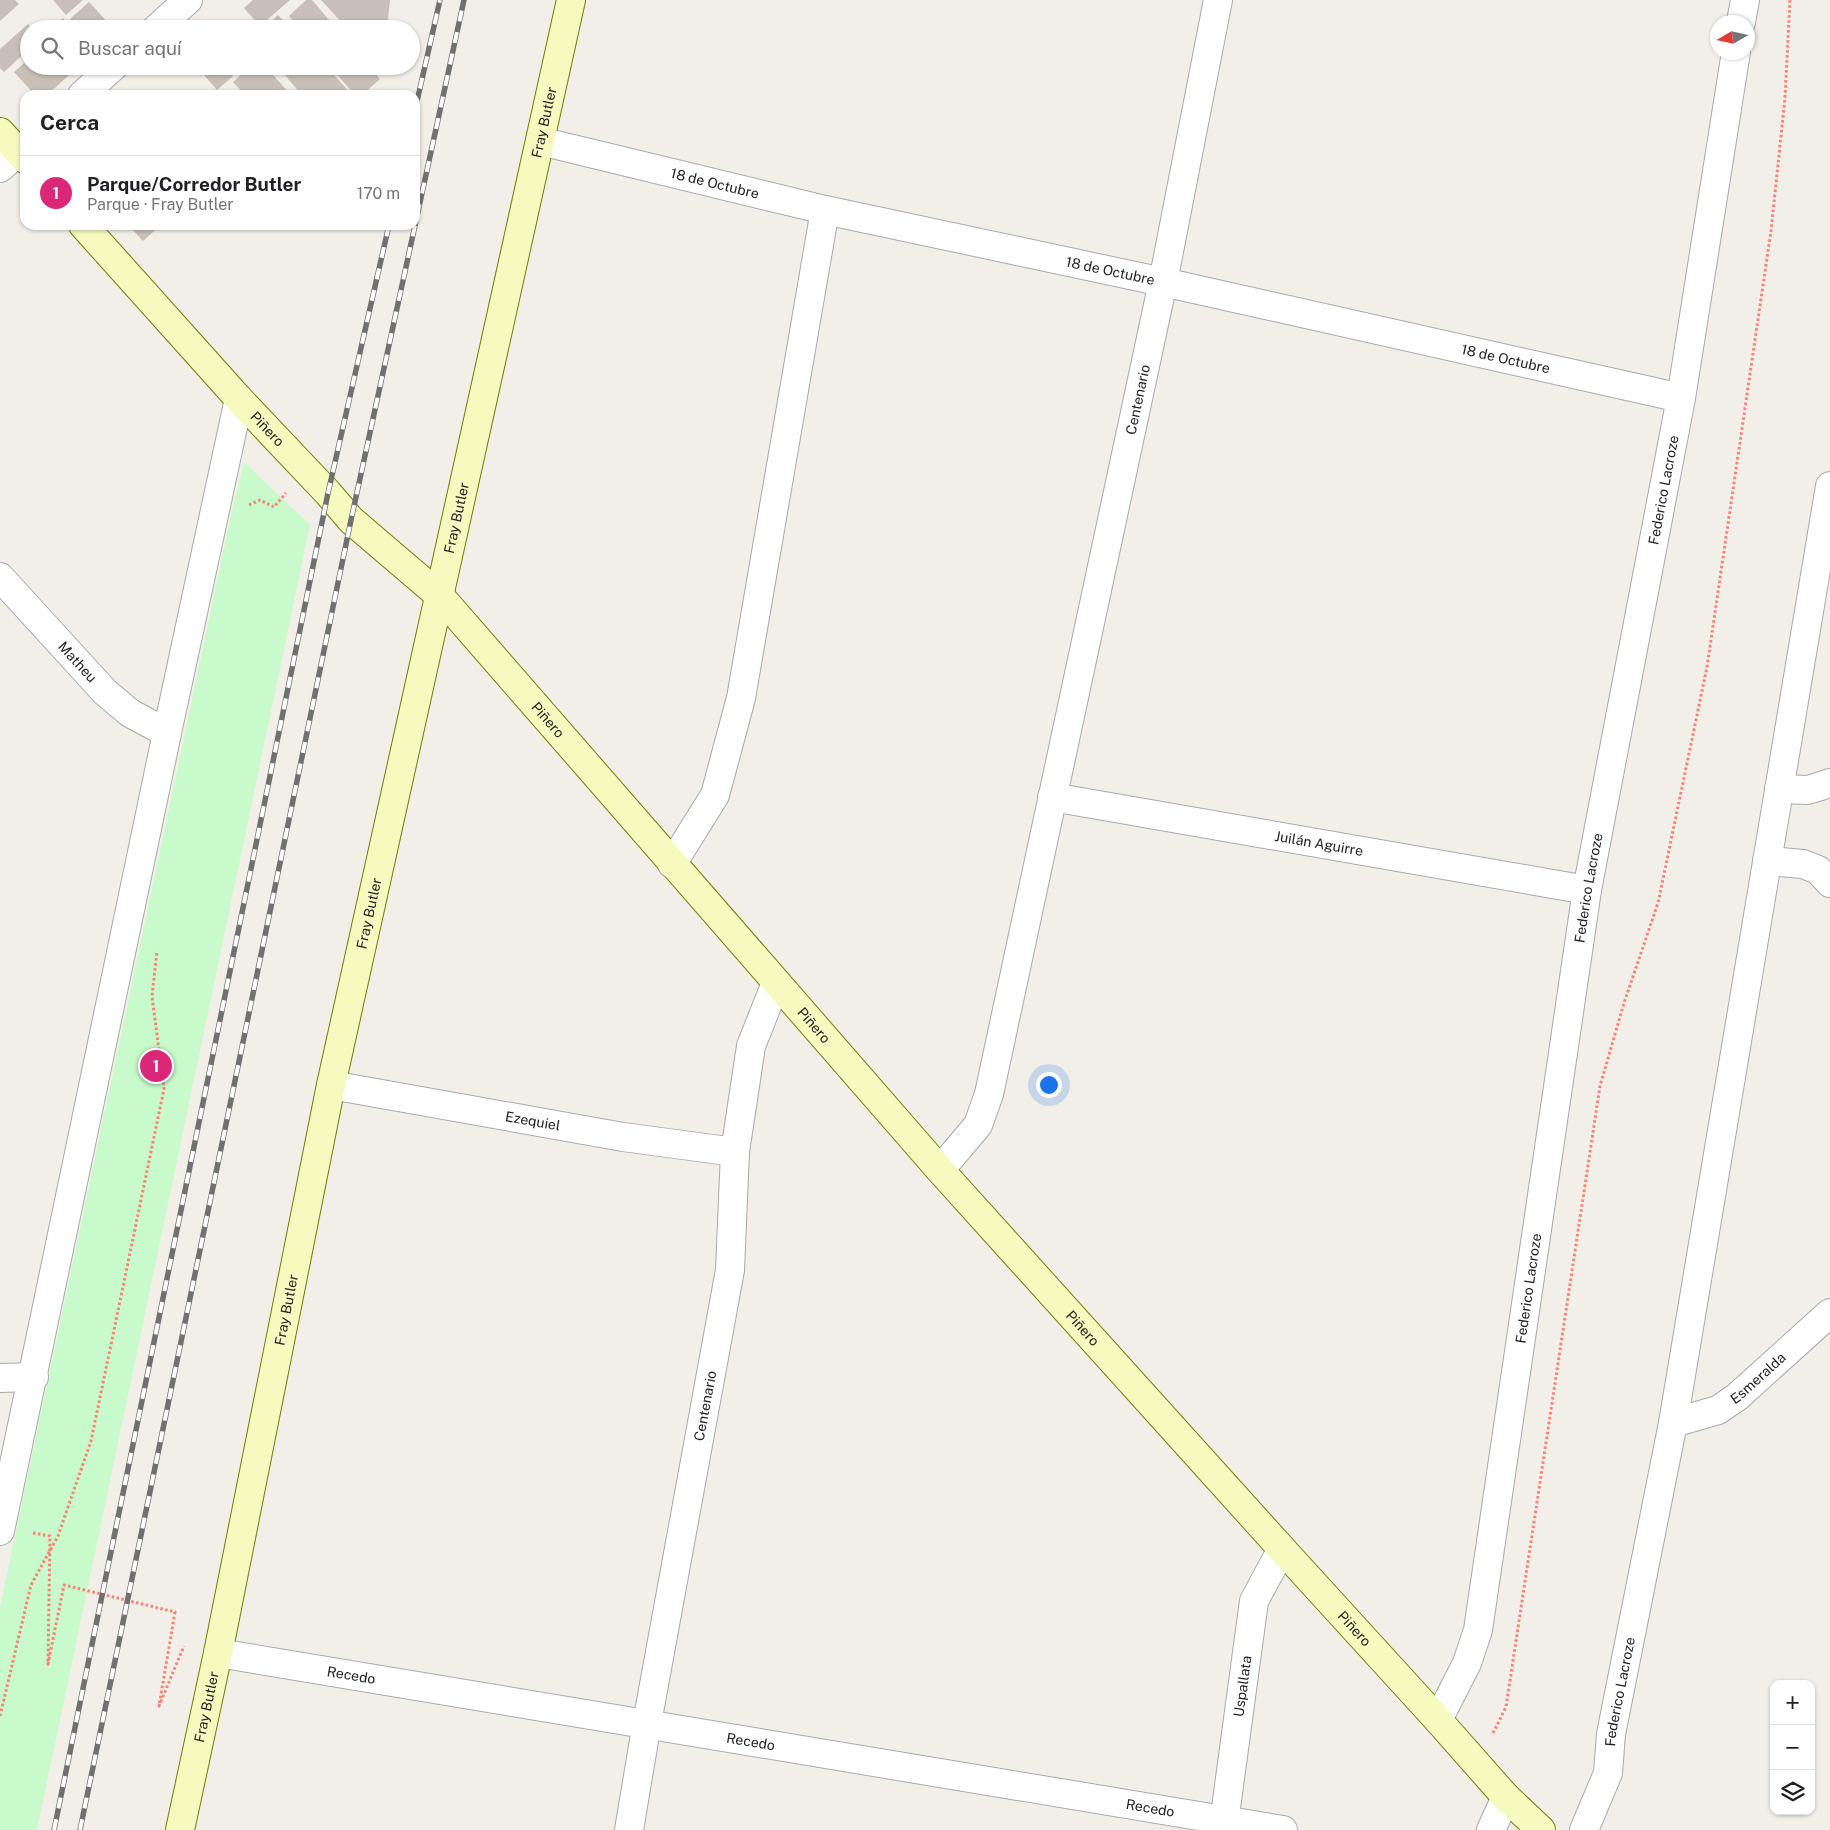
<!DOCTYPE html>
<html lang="es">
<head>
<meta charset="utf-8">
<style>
  :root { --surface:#fff; --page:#f2f2f2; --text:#202124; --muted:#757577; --line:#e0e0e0; --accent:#db2777 }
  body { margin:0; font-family:"Public Sans",sans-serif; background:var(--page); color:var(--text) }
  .controls { position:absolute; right:15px; bottom:15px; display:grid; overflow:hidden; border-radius:10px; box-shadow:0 1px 4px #0004 }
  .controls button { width:45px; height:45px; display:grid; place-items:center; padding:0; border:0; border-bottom:1px solid var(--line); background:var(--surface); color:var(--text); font:25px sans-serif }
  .compass { position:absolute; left:1710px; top:15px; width:45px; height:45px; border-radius:50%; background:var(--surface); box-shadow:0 1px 4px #0004; rotate:261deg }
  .you { position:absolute; left:1048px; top:1084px; width:18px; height:18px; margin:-12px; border:4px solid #fff; border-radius:50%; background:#1a73e8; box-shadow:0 0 0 8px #1a73e833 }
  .badge { display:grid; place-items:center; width:32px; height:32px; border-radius:50%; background:var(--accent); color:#fff; font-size:16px; font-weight:700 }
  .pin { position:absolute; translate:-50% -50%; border:2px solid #fff; box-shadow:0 1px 5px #0006 }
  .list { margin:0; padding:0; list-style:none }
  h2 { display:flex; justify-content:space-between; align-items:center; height:65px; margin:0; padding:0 20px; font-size:21px }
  h2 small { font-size:16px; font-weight:400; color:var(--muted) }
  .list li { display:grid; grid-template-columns:32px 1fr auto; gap:15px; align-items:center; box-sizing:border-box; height:75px; padding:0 20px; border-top:1px solid var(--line) }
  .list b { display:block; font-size:19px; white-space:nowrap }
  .list p { margin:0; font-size:16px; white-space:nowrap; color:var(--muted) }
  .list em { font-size:16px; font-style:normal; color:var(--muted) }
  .icon { flex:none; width:28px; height:28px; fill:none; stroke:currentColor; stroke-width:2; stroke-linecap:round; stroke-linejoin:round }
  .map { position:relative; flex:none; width:1830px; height:1830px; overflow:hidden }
  .search { position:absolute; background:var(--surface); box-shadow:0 1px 4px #0004; left:20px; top:20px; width:400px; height:55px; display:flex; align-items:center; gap:12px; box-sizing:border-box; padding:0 18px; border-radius:28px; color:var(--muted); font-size:19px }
  .panel { position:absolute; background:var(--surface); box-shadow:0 1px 4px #0004; left:20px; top:90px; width:400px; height:140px; border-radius:15px }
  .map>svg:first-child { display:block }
  .park { fill:#c8facc }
  .building { fill:#c7bfb8 }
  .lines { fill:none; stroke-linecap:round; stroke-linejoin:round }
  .street-casing { stroke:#a9a9a9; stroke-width:30 }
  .secondary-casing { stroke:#707d05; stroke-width:30 }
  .path { stroke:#fa8072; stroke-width:3; stroke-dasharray:2.5 2.5; stroke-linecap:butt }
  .street { stroke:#fff; stroke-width:28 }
  .secondary { stroke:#f7fabf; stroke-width:28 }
  .rail-casing { stroke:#707070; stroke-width:5.5 }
  .rail { stroke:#fff; stroke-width:4; stroke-dasharray:11; stroke-linecap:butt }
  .labels { text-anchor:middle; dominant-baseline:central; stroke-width:4; stroke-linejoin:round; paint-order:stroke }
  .street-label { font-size:14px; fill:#222; stroke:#fff }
</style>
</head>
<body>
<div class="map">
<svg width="1830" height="1830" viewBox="0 0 1830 1830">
  <rect width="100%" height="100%" fill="#f2efe9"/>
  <path class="park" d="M 244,462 L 310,525 L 37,1830 L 0,1830 L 0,1607 L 233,506 Z"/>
  <g class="building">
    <path d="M 0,0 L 15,0 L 19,4 L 0,21 Z"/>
    <path d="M 53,0 L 83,0 L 66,15 Z"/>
    <path d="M 253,0 L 290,0 L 260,26 L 244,8 Z"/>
    <path d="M 306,0 L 312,0 L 337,29 L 300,29 L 289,16 Z"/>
    <path d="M 321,0 L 390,0 L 387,29 L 348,29 Z"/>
    <path d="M 89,2 L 114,29 L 79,29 L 70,19 Z"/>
    <path d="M 278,15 L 291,29 L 263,29 Z"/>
    <path d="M 63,18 L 73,29 L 51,29 Z"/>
    <path d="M 28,24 L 32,29 L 29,29 L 29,49 L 4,72 L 0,68 L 0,49 Z"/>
    <path d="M 29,59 L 29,66 L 76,66 L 77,68 L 47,95 L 35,95 L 14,72 Z"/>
    <path d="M 199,66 L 225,66 L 233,76 L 217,90 L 198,68 Z"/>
    <path d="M 251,66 L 265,66 L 291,95 L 245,95 L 233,82 Z"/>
    <path d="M 277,66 L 326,66 L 352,95 L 302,95 Z"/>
    <path d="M 335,66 L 369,66 L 380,79 L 362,95 L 355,95 L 332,69 Z"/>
    <path d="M 128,225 L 161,225 L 143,241 Z"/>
  </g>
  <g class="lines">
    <defs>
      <g id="street">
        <path d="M 1741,22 L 1745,0"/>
        <path d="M 156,29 L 188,0"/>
        <path d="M 82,95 L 114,66"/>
        <path id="s1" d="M 540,141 L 825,210 L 1163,282 L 1681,398"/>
        <path d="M 0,168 L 25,146"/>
        <path id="s2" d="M 0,577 L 105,692 L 130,713 L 167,733"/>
        <path d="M 1779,789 L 1808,790 L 1830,783"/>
        <path id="s3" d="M 1052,797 L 1587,890"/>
        <path d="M 1767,861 L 1803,864 L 1818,870 L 1830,883"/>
        <path d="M 672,864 L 715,795 L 741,698 L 825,210"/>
        <path id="s4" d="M 331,1085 L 623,1137 L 735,1152"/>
        <path id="s5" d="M 940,1170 L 978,1125 L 989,1094 L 1163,282 L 1218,0"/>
        <path d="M 0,1378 L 34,1377"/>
        <path id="s6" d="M 1673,1423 L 1718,1410 L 1737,1397 L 1830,1313"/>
        <path d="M 0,1531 L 167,733 L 239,399"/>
        <path id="s7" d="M 218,1653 L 1283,1830"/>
        <path id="s8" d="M 1438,1720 L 1467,1663 L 1478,1630 L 1587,890 L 1681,398 L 1736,52"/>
        <path id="s9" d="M 629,1830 L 647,1723 L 730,1270 L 735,1152 L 751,1046 L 776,983"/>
        <path id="s10" d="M 1223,1830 L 1254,1601 L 1282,1549"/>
        <path d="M 1491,1830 L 1506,1797"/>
        <path id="s11" d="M 1584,1830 L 1608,1773 L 1611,1734 L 1673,1423 L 1830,486"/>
      </g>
      <g id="secondary">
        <path d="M 0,132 L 25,159"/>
        <path id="s12" d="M 83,225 L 239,399 L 328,493 L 351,520 L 440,596 L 940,1170 L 1282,1549 L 1438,1720 L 1506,1797 L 1541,1830"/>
        <path id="s13" d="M 180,1830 L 218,1653 L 331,1085 L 571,0"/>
      </g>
    </defs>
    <use href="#street" class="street-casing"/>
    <use href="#secondary" class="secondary-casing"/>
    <g class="path">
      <path d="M 249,505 L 260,500 L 274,507 L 286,493"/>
      <path d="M 33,1533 L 50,1536 L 48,1664 L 64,1585 L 175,1612 L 159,1706 L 184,1646"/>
      <path d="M 0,1716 L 31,1585 L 58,1536 L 91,1441 L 164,1089 L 152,996 L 157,951"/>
      <path d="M 1493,1733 L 1506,1707 L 1600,1086 L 1624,1003 L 1658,903 L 1707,667 L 1771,231 L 1785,98 L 1790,0"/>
    </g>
    <use href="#street" class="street"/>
    <use href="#secondary" class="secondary"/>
    <defs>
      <g id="rail">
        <path d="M 415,110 L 440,0"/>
        <path d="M 54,1830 L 328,493 L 389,225"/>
        <path d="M 80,1830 L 351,520 L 464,0"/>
      </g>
    </defs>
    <use href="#rail" class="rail-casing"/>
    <use href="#rail" class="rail"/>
  </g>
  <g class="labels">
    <g class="street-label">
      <text stroke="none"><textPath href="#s13" startOffset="1746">Fray Butler</textPath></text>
      <text stroke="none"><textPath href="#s1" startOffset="180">18 de Octubre</textPath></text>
      <text stroke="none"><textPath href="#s1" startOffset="585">18 de Octubre</textPath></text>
      <text stroke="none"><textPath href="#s1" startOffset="990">18 de Octubre</textPath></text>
      <text stroke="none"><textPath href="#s5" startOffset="802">Centenario</textPath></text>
      <text stroke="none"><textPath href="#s12" startOffset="275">Piñero</textPath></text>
      <text stroke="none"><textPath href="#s8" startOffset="1254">Federico Lacroze</textPath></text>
      <text stroke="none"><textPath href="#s13" startOffset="1341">Fray Butler</textPath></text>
      <text stroke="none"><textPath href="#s2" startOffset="115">Matheu</textPath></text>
      <text stroke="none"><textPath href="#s12" startOffset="680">Piñero</textPath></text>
      <text stroke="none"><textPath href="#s3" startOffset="271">Juilán Aguirre</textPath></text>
      <text stroke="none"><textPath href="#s8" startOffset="849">Federico Lacroze</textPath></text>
      <text stroke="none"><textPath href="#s13" startOffset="936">Fray Butler</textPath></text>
      <text stroke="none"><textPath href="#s12" startOffset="1085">Piñero</textPath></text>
      <text stroke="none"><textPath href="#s4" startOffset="205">Ezequiel</textPath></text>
      <text stroke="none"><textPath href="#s8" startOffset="444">Federico Lacroze</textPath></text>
      <text stroke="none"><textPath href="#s13" startOffset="531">Fray Butler</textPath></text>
      <text stroke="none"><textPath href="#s12" startOffset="1490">Piñero</textPath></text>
      <text stroke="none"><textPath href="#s6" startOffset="98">Esmeralda</textPath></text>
      <text stroke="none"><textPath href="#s9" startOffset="431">Centenario</textPath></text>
      <text stroke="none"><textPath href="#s12" startOffset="1895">Piñero</textPath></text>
      <text stroke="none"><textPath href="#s7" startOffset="135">Recedo</textPath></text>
      <text stroke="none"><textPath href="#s10" startOffset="145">Uspallata</textPath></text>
      <text stroke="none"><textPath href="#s11" startOffset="144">Federico Lacroze</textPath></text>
      <text stroke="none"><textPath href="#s13" startOffset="126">Fray Butler</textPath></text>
      <text stroke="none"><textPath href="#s7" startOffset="540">Recedo</textPath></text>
      <text stroke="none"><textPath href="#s7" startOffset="945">Recedo</textPath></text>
    </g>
  </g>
</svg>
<div class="controls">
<button>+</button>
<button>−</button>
<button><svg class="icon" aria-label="layers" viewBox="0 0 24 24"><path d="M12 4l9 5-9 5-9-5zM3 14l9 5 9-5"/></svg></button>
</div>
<svg class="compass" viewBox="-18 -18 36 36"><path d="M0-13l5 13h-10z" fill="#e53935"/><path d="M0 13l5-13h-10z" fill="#757577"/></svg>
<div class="you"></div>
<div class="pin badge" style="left:156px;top:1066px">1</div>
<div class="search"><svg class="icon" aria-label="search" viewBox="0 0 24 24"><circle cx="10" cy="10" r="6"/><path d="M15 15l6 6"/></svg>Buscar aquí</div>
<section class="panel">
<h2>Cerca<small></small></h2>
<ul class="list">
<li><span class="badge">1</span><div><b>Parque/Corredor Butler</b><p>Parque · Fray Butler</p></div><em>170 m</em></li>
</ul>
</section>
</div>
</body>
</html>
